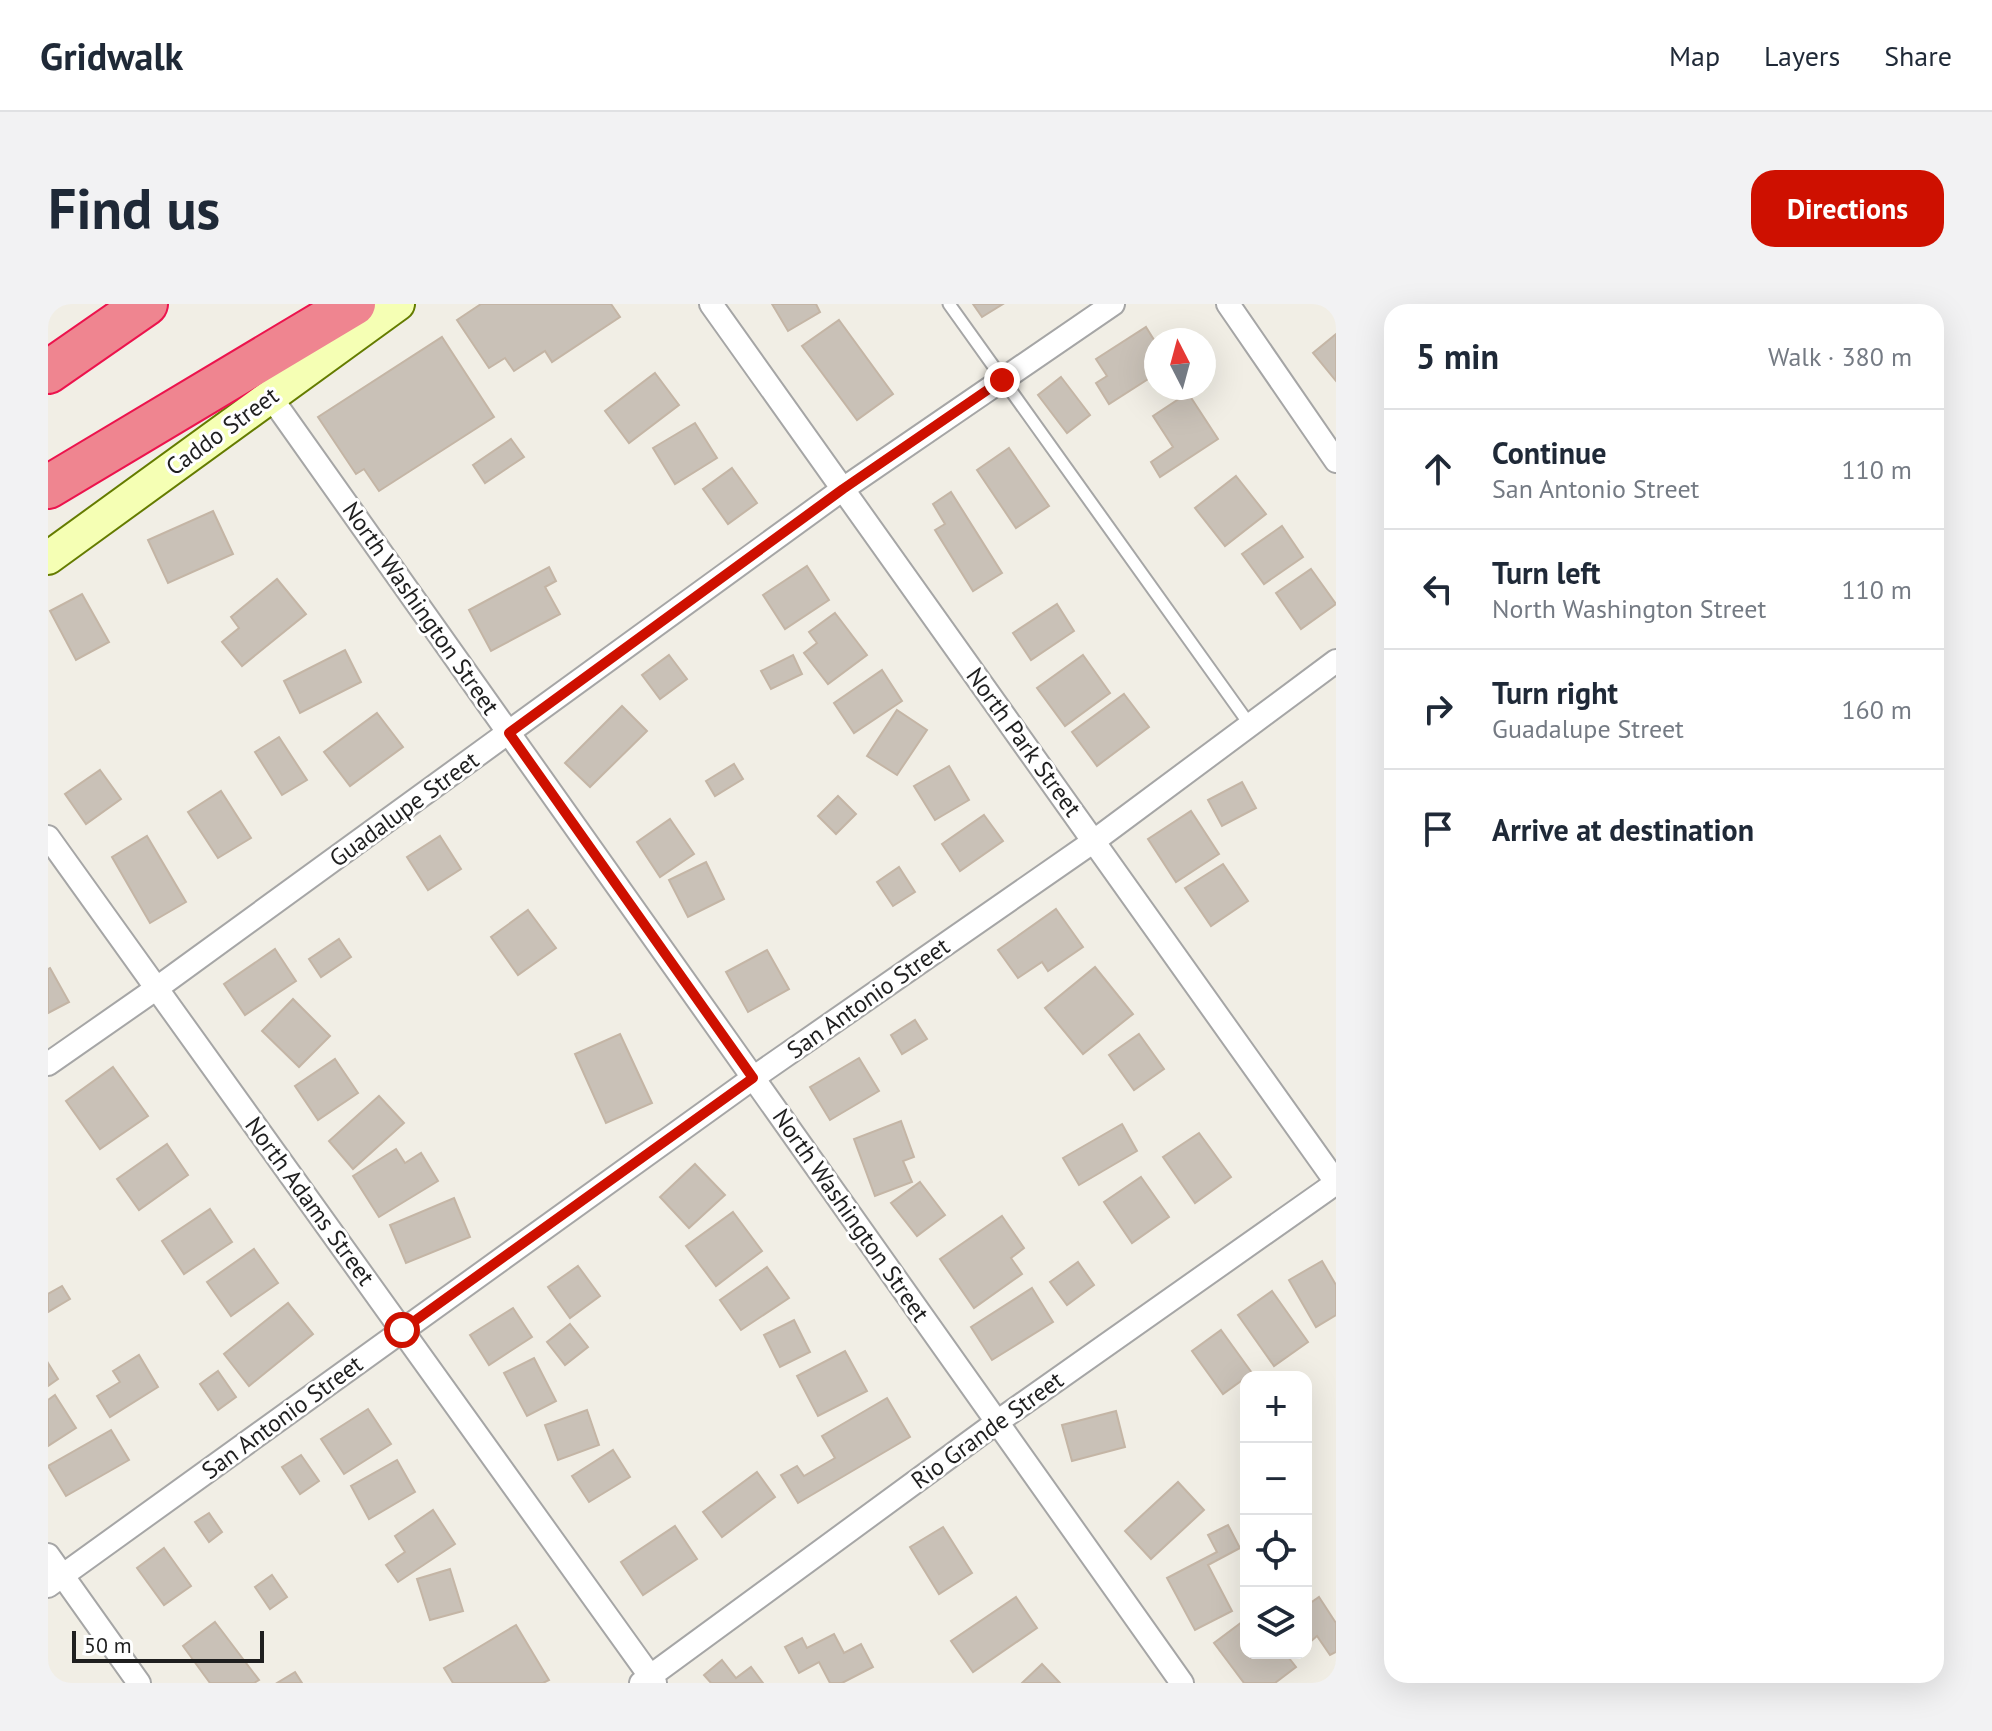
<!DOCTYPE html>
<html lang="en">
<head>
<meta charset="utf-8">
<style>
  :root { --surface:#fff; --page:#f2f2f3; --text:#1f2937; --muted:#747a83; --line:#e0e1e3; --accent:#ce1000 }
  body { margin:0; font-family:"PT Sans",sans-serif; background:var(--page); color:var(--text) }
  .controls { position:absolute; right:24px; bottom:24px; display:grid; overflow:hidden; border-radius:16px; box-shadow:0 8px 32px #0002 }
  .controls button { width:72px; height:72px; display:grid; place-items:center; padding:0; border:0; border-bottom:2px solid var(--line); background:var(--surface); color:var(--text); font:40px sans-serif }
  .compass { position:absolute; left:1096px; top:24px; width:72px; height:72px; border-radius:50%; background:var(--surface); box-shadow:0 8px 32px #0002; rotate:354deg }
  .scale { position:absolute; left:24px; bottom:20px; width:192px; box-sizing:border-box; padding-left:8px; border:4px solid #1f1f1f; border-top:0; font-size:22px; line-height:28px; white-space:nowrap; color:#1f1f1f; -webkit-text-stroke:6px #fff; paint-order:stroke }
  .stop { position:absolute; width:24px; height:24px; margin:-18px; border:6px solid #ce1000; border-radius:50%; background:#fff }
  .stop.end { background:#ce1000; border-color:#fff; box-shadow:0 2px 8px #0008 }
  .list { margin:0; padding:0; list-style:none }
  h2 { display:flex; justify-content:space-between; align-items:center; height:104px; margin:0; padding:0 32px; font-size:34px }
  h2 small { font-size:26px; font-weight:400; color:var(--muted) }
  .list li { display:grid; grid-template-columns:52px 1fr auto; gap:24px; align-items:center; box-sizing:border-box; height:120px; padding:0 32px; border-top:2px solid var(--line) }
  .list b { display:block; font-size:30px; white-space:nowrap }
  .list p { margin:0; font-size:26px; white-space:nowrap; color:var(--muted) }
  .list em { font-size:26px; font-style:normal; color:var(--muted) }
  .icon { flex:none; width:44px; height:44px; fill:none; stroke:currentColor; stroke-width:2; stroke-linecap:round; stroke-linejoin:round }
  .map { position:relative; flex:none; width:1288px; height:1379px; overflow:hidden; border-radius:24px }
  header { display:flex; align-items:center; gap:48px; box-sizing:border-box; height:112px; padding:0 40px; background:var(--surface); border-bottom:2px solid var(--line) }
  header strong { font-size:38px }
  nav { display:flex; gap:44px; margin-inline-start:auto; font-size:28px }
  .intro { display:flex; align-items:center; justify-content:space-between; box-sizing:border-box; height:192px; padding:0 48px }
  h1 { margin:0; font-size:56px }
  .button { padding:20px 36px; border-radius:24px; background:var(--accent); color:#fff; font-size:28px; font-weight:700 }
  main { display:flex; gap:48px; padding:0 48px }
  aside { flex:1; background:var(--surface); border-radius:24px; box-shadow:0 8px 32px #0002 }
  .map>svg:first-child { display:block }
  .building { fill:#c9c1b7; stroke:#c4b5a5; stroke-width:2 }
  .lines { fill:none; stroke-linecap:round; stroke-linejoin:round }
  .lane-casing { stroke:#a6a6a6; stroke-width:15 }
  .street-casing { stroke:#a6a6a6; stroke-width:26 }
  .secondary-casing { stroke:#657c00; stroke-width:36 }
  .highway-casing { stroke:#ec144d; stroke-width:46 }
  .lane { stroke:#fff; stroke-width:11 }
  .street { stroke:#fff; stroke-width:22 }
  .secondary { stroke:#f5ffb4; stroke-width:32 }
  .highway { stroke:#ef8590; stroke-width:42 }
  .route { stroke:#ce1000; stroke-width:10 }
  .labels { text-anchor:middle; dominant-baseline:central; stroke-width:6; stroke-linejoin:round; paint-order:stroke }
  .street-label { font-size:24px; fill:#1f1f1f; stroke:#fff }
</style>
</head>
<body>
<header>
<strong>Gridwalk</strong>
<nav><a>Map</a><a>Layers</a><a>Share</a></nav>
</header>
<div class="intro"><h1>Find us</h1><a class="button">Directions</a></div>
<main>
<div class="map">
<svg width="1288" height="1379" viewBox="0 0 1288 1379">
  <rect width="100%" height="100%" fill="#f1eee5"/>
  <g class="building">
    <path d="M 433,0 L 563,0 L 572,13 L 504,58 L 497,47 L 466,67 L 457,54 L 441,64 L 409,16 Z"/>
    <path d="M 724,0 L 768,0 L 772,8 L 740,27 Z"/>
    <path d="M 925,0 L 955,0 L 934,13 Z"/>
    <path d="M 791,16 L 845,90 L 809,116 L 754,42 Z"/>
    <path d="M 1098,23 L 1108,39 L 1108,70 L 1061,100 L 1048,79 L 1059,72 L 1048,55 Z"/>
    <path d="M 1288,30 L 1288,77 L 1265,49 Z"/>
    <path d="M 394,33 L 446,113 L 331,187 L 316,165 L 308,170 L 270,113 Z"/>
    <path d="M 607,69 L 631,101 L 581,139 L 557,107 Z"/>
    <path d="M 1013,73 L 1042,111 L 1019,129 L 990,91 Z"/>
    <path d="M 1140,89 L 1170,135 L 1112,173 L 1103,158 L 1125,143 L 1105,112 Z"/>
    <path d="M 647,119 L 669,154 L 627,180 L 605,144 Z"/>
    <path d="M 463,135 L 476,153 L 437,179 L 425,161 Z"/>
    <path d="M 961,144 L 1001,202 L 968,224 L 929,166 Z"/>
    <path d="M 684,164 L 709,199 L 680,220 L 655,185 Z"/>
    <path d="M 1188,172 L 1218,210 L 1177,242 L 1147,204 Z"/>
    <path d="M 903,188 L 954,269 L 925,287 L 887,226 L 897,220 L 885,200 Z"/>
    <path d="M 165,207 L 185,250 L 120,279 L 100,236 Z"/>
    <path d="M 1234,222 L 1255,253 L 1216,280 L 1194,250 Z"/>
    <path d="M 759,262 L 781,296 L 737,325 L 715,291 Z"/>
    <path d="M 501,263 L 508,277 L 497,283 L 512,310 L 443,347 L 421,306 Z"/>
    <path d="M 1263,265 L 1288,300 L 1253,325 L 1228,289 Z"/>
    <path d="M 229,275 L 258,310 L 194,362 L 174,338 L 191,324 L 183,313 Z"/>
    <path d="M 34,290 L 61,338 L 28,356 L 2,307 Z"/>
    <path d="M 1009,300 L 1026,327 L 983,356 L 965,329 Z"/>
    <path d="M 787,309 L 819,351 L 780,380 L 756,349 L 769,339 L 761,328 Z"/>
    <path d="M 297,346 L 313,378 L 252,409 L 236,377 Z"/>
    <path d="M 621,351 L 639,375 L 612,395 L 594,371 Z"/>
    <path d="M 745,351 L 754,370 L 723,385 L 713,367 Z"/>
    <path d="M 1035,351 L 1062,389 L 1017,422 L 989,384 Z"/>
    <path d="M 834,366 L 854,397 L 806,429 L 786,399 Z"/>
    <path d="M 1076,390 L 1101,423 L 1049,462 L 1024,428 Z"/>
    <path d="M 574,402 L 599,427 L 542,483 L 517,459 Z"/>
    <path d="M 849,406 L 879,426 L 849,471 L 819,452 Z"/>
    <path d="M 329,409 L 355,443 L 302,482 L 276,448 Z"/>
    <path d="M 231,433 L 259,476 L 234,491 L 207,448 Z"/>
    <path d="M 686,460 L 695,475 L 667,492 L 658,477 Z"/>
    <path d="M 901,462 L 921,496 L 887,516 L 866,482 Z"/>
    <path d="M 52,466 L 73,495 L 38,520 L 17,490 Z"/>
    <path d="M 1194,478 L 1208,504 L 1174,522 L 1160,496 Z"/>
    <path d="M 173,487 L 203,534 L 170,554 L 140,508 Z"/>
    <path d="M 790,492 L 808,510 L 788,530 L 770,512 Z"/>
    <path d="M 1143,507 L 1171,550 L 1128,578 L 1100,535 Z"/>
    <path d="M 936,511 L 955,537 L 912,567 L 894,540 Z"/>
    <path d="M 622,515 L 646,550 L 612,573 L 589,538 Z"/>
    <path d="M 99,532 L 138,598 L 102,619 L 64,553 Z"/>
    <path d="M 392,532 L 413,565 L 380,586 L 359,553 Z"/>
    <path d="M 658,558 L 676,595 L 640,613 L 621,576 Z"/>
    <path d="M 1175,560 L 1200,597 L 1163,622 L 1137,584 Z"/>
    <path d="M 851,563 L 867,588 L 845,602 L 829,578 Z"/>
    <path d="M 1008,605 L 1035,643 L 1000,667 L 994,658 L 970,674 L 950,646 Z"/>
    <path d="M 480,606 L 508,644 L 470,671 L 443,633 Z"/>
    <path d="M 291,635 L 303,653 L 273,673 L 261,655 Z"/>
    <path d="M 227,645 L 248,677 L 197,711 L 176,680 Z"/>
    <path d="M 719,646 L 741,685 L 700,708 L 678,668 Z"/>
    <path d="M 1047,663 L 1085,710 L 1035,750 L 997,704 Z"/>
    <path d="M 2,664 L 21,698 L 0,709 L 0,665 Z"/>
    <path d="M 245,695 L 282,732 L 251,763 L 214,727 Z"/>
    <path d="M 867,716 L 879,735 L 854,750 L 843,731 Z"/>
    <path d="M 572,730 L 604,799 L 558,819 L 527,750 Z"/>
    <path d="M 1091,730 L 1116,765 L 1086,786 L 1061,751 Z"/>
    <path d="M 811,754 L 831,787 L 782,816 L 762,783 Z"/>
    <path d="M 287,755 L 310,789 L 270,816 L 247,782 Z"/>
    <path d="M 65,763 L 100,812 L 52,845 L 18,797 Z"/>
    <path d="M 331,792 L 356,819 L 305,865 L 281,837 Z"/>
    <path d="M 853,817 L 866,853 L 855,857 L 864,878 L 827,892 L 806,835 Z"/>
    <path d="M 1074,820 L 1089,847 L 1031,881 L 1015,854 Z"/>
    <path d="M 1151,829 L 1183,873 L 1147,899 L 1115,853 Z"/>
    <path d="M 119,840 L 140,871 L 91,906 L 69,875 Z"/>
    <path d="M 348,845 L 357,859 L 373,849 L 390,877 L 331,913 L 305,872 Z"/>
    <path d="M 647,860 L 677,891 L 641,924 L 612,893 Z"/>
    <path d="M 1093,873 L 1121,913 L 1084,939 L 1056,898 Z"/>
    <path d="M 872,878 L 897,911 L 869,932 L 843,899 Z"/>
    <path d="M 406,894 L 422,933 L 358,959 L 342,921 Z"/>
    <path d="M 162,905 L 184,938 L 136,970 L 114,937 Z"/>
    <path d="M 685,908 L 714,947 L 668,982 L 638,942 Z"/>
    <path d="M 954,912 L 976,944 L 963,954 L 974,970 L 926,1004 L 892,955 Z"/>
    <path d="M 206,945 L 230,979 L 183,1012 L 159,978 Z"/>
    <path d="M 1274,957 L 1288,981 L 1288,1011 L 1268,1023 L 1241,976 Z"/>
    <path d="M 1030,958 L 1046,981 L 1019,1001 L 1002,978 Z"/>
    <path d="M 530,962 L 552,992 L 522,1014 L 500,983 Z"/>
    <path d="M 719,963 L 741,994 L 693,1026 L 672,996 Z"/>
    <path d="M 14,982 L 22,995 L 0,1008 L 0,990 Z"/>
    <path d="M 984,984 L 1005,1018 L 944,1056 L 923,1023 Z"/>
    <path d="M 1224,987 L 1260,1038 L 1226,1062 L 1190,1011 Z"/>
    <path d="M 240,999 L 265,1030 L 201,1082 L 176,1050 Z"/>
    <path d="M 465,1004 L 484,1033 L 441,1061 L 422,1031 Z"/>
    <path d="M 746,1016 L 762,1048 L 732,1063 L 716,1031 Z"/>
    <path d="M 522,1020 L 540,1043 L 517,1061 L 499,1038 Z"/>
    <path d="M 1173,1026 L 1204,1069 L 1175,1090 L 1144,1047 Z"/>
    <path d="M 797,1047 L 819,1087 L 770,1112 L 749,1072 Z"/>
    <path d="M 91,1051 L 110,1083 L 62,1113 L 49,1092 L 72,1078 L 65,1067 Z"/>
    <path d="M 486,1054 L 508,1097 L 479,1112 L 456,1069 Z"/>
    <path d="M 0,1059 L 10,1075 L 0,1082 Z"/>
    <path d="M 170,1067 L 188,1093 L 170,1106 L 152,1080 Z"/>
    <path d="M 7,1091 L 28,1124 L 0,1142 L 0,1096 Z"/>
    <path d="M 839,1094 L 862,1133 L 750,1199 L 733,1171 L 749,1162 L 756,1172 L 787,1154 L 774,1132 Z"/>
    <path d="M 320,1105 L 343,1140 L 296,1170 L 273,1135 Z"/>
    <path d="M 539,1106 L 551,1141 L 510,1156 L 497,1121 Z"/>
    <path d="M 1068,1107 L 1077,1143 L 1024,1157 L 1014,1121 Z"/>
    <path d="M 63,1126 L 81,1156 L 18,1192 L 0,1162 Z"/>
    <path d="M 565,1146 L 582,1173 L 541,1198 L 524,1172 Z"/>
    <path d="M 253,1151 L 271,1177 L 252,1190 L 234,1163 Z"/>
    <path d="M 349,1156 L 367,1188 L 321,1215 L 303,1182 Z"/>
    <path d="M 709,1168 L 727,1193 L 674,1233 L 655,1208 Z"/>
    <path d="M 1130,1178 L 1156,1206 L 1103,1255 L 1077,1227 Z"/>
    <path d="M 385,1206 L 407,1240 L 350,1278 L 338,1261 L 357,1248 L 347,1232 Z"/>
    <path d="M 161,1209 L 174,1228 L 161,1238 L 147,1218 Z"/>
    <path d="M 1180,1221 L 1192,1244 L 1160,1261 L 1184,1307 L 1147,1326 L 1119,1274 L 1169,1248 L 1160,1231 Z"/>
    <path d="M 627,1222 L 649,1255 L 595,1291 L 573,1258 Z"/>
    <path d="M 895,1223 L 924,1269 L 891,1290 L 862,1243 Z"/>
    <path d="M 116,1244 L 143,1282 L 116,1301 L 89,1264 Z"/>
    <path d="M 402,1265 L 415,1307 L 382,1316 L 369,1275 Z"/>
    <path d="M 224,1271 L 239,1293 L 222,1305 L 207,1283 Z"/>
    <path d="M 968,1293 L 989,1324 L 925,1368 L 903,1337 Z"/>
    <path d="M 1271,1293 L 1288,1319 L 1288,1348 L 1282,1351 L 1269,1332 L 1262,1338 L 1258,1333 L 1258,1302 Z"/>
    <path d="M 1198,1315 L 1198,1349 L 1237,1349 L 1248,1363 L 1227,1379 L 1196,1379 L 1166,1339 Z"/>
    <path d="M 167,1318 L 211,1376 L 206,1379 L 162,1379 L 135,1342 Z"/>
    <path d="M 468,1321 L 501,1376 L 495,1379 L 405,1379 L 396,1364 Z"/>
    <path d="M 786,1330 L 796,1349 L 813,1340 L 825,1363 L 794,1379 L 782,1379 L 771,1358 L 751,1369 L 737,1343 L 754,1334 L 759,1344 Z"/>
    <path d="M 674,1356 L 688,1374 L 703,1363 L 715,1379 L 663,1379 L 656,1371 Z"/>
    <path d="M 994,1360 L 1012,1379 L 974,1379 Z"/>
    <path d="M 247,1368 L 254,1379 L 229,1379 Z"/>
  </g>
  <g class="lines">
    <defs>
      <path id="lane" d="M 901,0 L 1202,421"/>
      <g id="street">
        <path d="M 663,0 L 1288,878"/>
        <path d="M 1180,0 L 1288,157"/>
        <path d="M 222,92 L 1134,1379"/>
        <path d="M 0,533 L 607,1379"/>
        <path d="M 0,760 L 109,684 L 795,185 L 1065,0"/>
        <path d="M 0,1251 L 91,1379"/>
        <path d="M 0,1282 L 705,774 L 1046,537 L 1288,357"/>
        <path d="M 593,1379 L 949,1118 L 1288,879"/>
      </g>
      <path id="secondary" d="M 0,254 L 350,0"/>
      <g id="highway">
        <path d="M 0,68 L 98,0"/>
        <path d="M 0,183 L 306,0"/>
      </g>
    </defs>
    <use href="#lane" class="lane-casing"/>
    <use href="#street" class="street-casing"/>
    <use href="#secondary" class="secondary-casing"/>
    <use href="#highway" class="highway-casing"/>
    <use href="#lane" class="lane"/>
    <use href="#street" class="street"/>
    <use href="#secondary" class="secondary"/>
    <use href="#highway" class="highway"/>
  </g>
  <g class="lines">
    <path class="route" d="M 354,1026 L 705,774 L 461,429 L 795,185 L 954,76"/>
  </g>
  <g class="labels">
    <g class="street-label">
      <text transform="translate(174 127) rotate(-36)">Caddo Street</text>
      <text transform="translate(373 304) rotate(55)">North Washington Street</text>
      <text transform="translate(976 438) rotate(54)">North Park Street</text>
      <text transform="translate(356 505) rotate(-36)">Guadalupe Street</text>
      <text transform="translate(820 694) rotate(-35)">San Antonio Street</text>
      <text transform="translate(262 897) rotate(54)">North Adams Street</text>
      <text transform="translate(803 911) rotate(55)">North Washington Street</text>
      <text transform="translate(234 1113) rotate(-36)">San Antonio Street</text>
      <text transform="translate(939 1126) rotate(-36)">Rio Grande Street</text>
    </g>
  </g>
</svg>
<div class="controls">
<button>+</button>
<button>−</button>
<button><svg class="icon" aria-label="locate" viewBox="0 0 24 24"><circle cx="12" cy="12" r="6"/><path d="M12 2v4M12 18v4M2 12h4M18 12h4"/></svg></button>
<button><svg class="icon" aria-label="layers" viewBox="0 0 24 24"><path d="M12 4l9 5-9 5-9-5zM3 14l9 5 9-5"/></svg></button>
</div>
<svg class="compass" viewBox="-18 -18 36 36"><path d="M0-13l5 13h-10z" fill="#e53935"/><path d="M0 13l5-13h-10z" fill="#747a83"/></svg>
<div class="scale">50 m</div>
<div class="stop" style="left:354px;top:1026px"></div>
<div class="stop end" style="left:954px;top:76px"></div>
</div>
<aside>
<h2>5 min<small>Walk · 380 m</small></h2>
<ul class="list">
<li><svg class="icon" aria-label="ahead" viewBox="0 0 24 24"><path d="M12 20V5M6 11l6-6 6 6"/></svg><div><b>Continue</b><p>San Antonio Street</p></div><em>110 m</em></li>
<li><svg class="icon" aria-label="left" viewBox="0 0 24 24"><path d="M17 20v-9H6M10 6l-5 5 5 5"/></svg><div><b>Turn left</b><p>North Washington Street</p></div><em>110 m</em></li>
<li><svg class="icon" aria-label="right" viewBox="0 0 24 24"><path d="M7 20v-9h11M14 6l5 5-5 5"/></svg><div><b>Turn right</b><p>Guadalupe Street</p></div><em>160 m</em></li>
<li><svg class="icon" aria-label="arrive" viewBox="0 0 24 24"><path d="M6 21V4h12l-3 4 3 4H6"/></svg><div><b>Arrive at destination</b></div></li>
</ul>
</aside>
</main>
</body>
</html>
